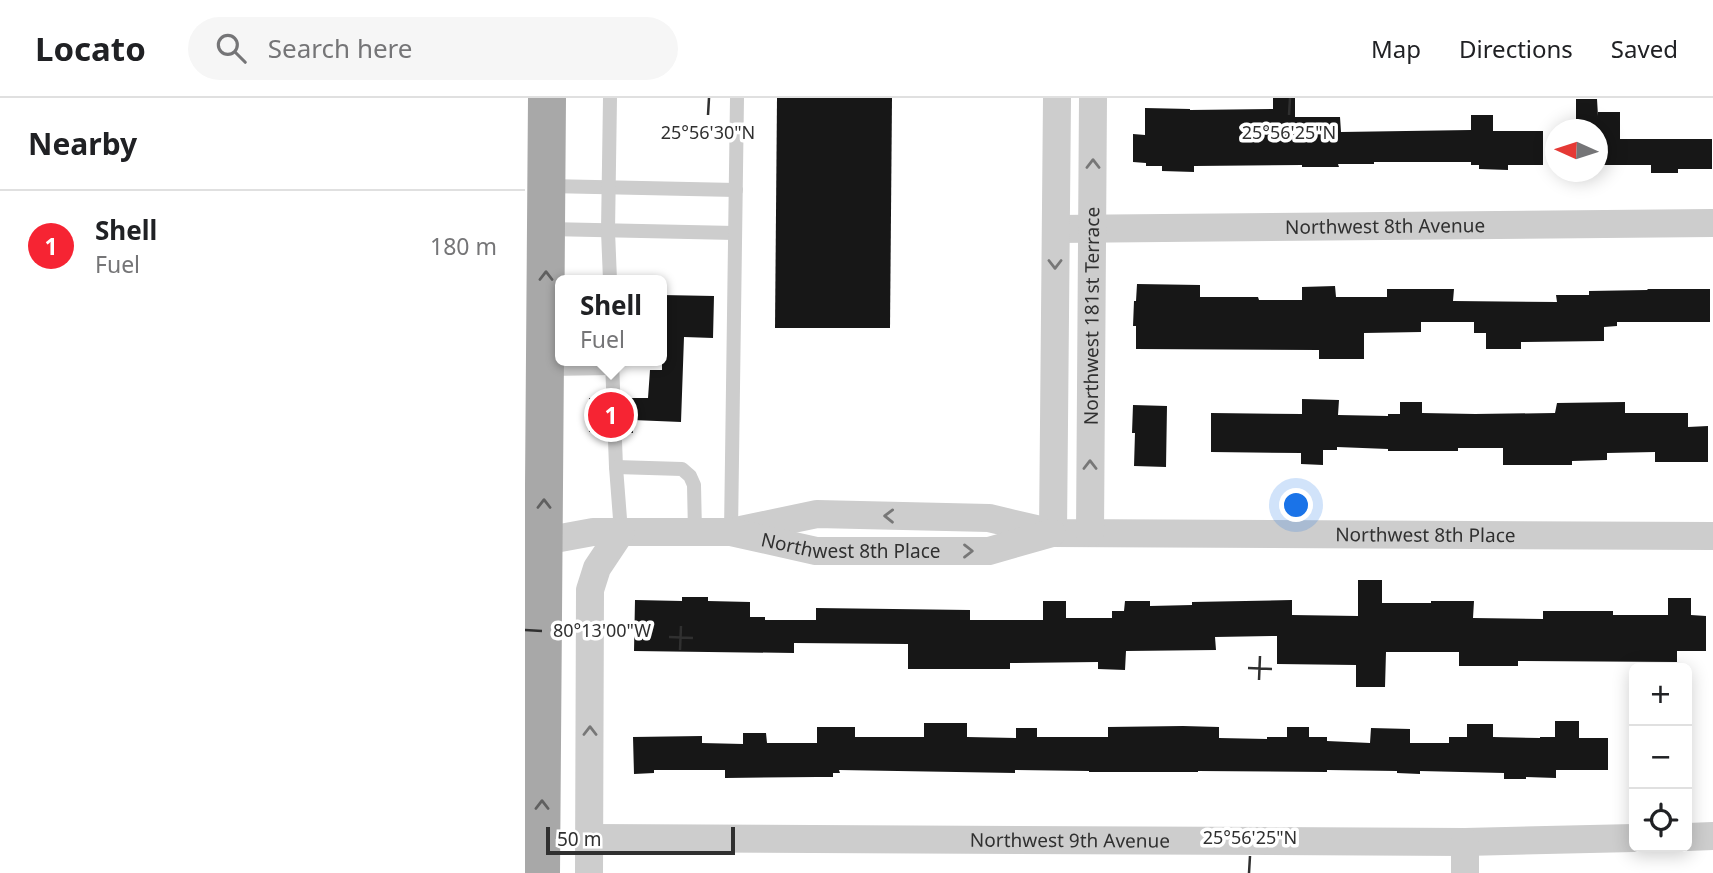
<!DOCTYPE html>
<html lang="en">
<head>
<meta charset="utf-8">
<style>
  :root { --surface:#fff; --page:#f6f6f6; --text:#202124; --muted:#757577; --line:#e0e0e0; --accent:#f62433 }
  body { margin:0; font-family:"Noto Sans",sans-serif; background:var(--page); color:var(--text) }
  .controls { position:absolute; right:21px; bottom:21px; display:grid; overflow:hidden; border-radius:10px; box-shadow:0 4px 18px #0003 }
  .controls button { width:63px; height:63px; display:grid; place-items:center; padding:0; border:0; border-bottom:2px solid var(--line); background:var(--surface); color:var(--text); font:35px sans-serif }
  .compass { position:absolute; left:1020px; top:21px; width:63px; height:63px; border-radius:50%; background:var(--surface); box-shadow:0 4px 18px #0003; rotate:273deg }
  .scale { position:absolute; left:21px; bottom:18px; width:189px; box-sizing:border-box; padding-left:7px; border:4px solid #303030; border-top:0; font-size:19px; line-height:24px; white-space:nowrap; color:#303030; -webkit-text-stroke:5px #fff; paint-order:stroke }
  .you { position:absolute; left:772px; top:408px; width:24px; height:24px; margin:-18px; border:5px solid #fff; border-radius:50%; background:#1a73e8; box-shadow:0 0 0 10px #1a73e833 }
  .badge { display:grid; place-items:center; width:46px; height:46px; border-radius:50%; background:var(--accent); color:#fff; font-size:23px; font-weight:700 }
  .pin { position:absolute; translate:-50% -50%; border:4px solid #fff; box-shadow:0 2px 7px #0006 }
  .popup { position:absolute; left:30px; top:177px; width:112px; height:91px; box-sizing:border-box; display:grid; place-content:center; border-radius:10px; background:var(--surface); filter:drop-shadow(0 2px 5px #0005); font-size:23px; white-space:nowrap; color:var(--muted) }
  .popup b { font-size:26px; color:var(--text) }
  .popup::after { content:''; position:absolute; left:50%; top:100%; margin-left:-14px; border:14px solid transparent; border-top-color:var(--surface) }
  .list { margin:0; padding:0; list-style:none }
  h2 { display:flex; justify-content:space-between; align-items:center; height:91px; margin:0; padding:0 28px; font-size:30px }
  h2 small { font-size:23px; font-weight:400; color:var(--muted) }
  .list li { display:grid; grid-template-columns:46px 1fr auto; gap:21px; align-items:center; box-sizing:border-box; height:112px; padding:0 28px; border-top:2px solid var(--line) }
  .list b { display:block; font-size:26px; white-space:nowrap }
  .list p { margin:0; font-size:23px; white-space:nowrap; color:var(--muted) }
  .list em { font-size:23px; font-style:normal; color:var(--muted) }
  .icon { flex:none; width:38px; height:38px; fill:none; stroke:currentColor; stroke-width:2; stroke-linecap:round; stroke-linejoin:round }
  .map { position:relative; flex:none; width:1188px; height:775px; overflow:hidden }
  header { display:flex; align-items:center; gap:42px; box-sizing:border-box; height:98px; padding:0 35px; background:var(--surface); border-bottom:2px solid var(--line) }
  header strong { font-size:33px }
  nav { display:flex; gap:38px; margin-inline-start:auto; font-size:24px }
  .search { width:490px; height:63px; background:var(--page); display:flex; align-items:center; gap:18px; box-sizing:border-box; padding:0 24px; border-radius:38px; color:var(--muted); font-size:26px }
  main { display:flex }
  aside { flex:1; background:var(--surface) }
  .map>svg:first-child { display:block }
  .building { fill:#171717 }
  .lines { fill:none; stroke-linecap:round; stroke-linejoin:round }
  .lane { stroke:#cdcdcd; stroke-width:14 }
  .street { stroke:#cdcdcd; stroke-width:28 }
  .primary { stroke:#a8a8a8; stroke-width:38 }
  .oneway { stroke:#777 }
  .oneway2 { stroke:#606060 }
  .ticks { fill:none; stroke:#303030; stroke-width:2.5 }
  .labels { text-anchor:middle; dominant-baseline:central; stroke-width:7; stroke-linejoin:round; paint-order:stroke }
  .street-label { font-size:19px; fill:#303030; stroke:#fff }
  .ticks-label { font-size:18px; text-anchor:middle; fill:#303030; stroke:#fff; stroke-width:7; stroke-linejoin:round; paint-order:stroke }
</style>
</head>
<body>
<header>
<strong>Locato</strong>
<div class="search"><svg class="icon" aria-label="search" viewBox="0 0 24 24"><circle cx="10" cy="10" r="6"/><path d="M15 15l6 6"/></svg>Search here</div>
<nav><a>Map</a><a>Directions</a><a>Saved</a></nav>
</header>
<main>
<aside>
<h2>Nearby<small></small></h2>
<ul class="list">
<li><span class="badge">1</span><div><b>Shell</b><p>Fuel</p></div><em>180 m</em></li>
</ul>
</aside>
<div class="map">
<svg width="1188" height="775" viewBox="0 0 1188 775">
  <rect width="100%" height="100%" fill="#fff"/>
  <g class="building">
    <path d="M 252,0 L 367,0 L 365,230 L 250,230 Z"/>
    <path d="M 748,0 L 770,0 L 770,19 L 815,19 L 816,34 L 946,32 L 946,17 L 968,17 L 968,33 L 1018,33 L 1018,67 L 983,67 L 983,72 L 954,71 L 954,67 L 946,67 L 946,64 L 849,64 L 849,66 L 813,66 L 814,69 L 777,69 L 777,67 L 669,68 L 669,74 L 637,73 L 637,68 L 621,68 L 621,65 L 608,64 L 608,36 L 620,37 L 620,10 L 665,11 L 665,12 L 748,11 Z"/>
    <path d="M 1051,1 L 1072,1 L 1073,18 L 1073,14 L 1095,14 L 1095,41 L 1187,41 L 1187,71 L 1153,71 L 1153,75 L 1126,75 L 1126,67 L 1073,67 L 1073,32 L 1051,32 Z"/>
    <path d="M 612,186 L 675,187 L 675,199 L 733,199 L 734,202 L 777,202 L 777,189 L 810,188 L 811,199 L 862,199 L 862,191 L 929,191 L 928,203 L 1032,204 L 1031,197 L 1064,197 L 1064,193 L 1122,192 L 1123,191 L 1185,191 L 1185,224 L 1092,224 L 1092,228 L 1079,229 L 1079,243 L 996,244 L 996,251 L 961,251 L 961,235 L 949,235 L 949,224 L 896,224 L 896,234 L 839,235 L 839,261 L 794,261 L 794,252 L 611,251 L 611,228 L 608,228 L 609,203 L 611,203 Z"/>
    <path d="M 137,197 L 189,198 L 188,240 L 159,239 L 156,324 L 108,322 L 108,335 L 99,334 L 98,300 L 123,300 L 125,272 L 137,272 Z"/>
    <path d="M 64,300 L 79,300 L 80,334 L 64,334 Z"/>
    <path d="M 777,301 L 814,302 L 813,317 L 863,318 L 863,316 L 875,316 L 875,304 L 897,304 L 897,315 L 950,316 L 1030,315 L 1032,305 L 1100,304 L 1100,315 L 1163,315 L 1163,329 L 1183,328 L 1183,364 L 1130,364 L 1130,354 L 1082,355 L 1082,362 L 1047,363 L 1047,367 L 978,367 L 978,350 L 933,350 L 933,353 L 863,353 L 863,351 L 812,349 L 812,352 L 798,352 L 798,367 L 776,366 L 776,355 L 686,354 L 686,315 L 777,316 Z"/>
    <path d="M 608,307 L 642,308 L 641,369 L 609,368 L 610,335 L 607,335 Z"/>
    <path d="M 833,482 L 857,482 L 857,505 L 906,505 L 906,503 L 949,503 L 948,520 L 1018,521 L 1018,513 L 1088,513 L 1088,517 L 1143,517 L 1143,500 L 1166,500 L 1166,517 L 1181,518 L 1181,553 L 1152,553 L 1152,564 L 993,563 L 993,568 L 934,568 L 934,554 L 861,554 L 860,589 L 831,589 L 831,567 L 752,566 L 752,538 L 690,539 L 691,552 L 601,553 L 600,572 L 573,571 L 573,564 L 485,565 L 485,571 L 383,571 L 383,546 L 269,545 L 269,555 L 109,553 L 110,502 L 157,503 L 157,499 L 183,499 L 183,503 L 225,504 L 225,519 L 240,519 L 240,522 L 291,522 L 291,510 L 445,512 L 445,522 L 518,522 L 518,503 L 541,503 L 541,520 L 587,520 L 587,513 L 599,513 L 600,503 L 625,503 L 625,508 L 667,507 L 667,504 L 767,502 L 767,517 L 833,518 Z"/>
    <path d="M 1030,623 L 1054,623 L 1054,640 L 1083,640 L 1083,672 L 1031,672 L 1031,680 L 1001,679 L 1001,681 L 979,681 L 979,675 L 895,673 L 895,676 L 872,675 L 872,673 L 802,672 L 802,674 L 673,673 L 673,674 L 564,674 L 564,673 L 490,672 L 490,675 L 314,672 L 315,675 L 308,675 L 308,679 L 292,679 L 200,680 L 200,672 L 129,672 L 129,675 L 109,676 L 108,639 L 177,638 L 177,645 L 218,646 L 218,635 L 241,635 L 242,645 L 292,645 L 292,629 L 330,629 L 330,639 L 399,639 L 399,625 L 442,625 L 442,639 L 491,640 L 491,630 L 512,630 L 512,639 L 583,639 L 583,629 L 658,628 L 694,629 L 694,640 L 742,641 L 742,639 L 762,639 L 762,629 L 784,629 L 784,639 L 802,639 L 802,643 L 845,645 L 846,630 L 885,631 L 885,645 L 924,645 L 924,639 L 942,639 L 942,626 L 968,626 L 968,639 L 1015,640 L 1015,639 L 1030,639 Z"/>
  </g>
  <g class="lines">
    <g class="lane">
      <path d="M 23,88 L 211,92"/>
      <path d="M 23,131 L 210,135"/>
      <path d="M 85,182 L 83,133 L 85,0"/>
      <path d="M 87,263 L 91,369"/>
      <path d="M 22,271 L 88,270"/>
      <path d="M 96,434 L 91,369 L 157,371 L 165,378 L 169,387 L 170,434"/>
      <path d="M 206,434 L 212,0"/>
    </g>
    <g class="street">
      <path id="s1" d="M 531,131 L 1188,125"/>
      <path id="s2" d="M 206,434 L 292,416 L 464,420 L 528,435 L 1188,438"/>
      <path d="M 528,435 L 532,0"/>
      <path id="s3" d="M 565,435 L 568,0"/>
      <path id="s4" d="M 3,448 L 19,443 L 68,434 L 206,434 L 291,453 L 464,453 L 527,435"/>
      <path d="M 1162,739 L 1188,738"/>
      <path id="s5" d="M 65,740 L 940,744 L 1109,740"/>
      <path d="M 64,775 L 65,492 L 72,470 L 96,434"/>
      <path d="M 940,775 L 940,744"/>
    </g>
    <path class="primary" d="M 16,775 L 22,0"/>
  </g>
  <defs><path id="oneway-chevron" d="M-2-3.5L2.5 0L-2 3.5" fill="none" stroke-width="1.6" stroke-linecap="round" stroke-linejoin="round" transform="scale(1.75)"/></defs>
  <g class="oneway">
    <use href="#oneway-chevron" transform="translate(568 66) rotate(-90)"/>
    <use href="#oneway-chevron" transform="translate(530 166) rotate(90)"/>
    <use href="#oneway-chevron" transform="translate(565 367) rotate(-90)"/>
    <use href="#oneway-chevron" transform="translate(364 418) rotate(-179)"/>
    <use href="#oneway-chevron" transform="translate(443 453)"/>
    <use href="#oneway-chevron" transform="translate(65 633) rotate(-90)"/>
  </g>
  <g class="oneway2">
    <use href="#oneway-chevron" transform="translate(21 178) rotate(-90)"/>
    <use href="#oneway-chevron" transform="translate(19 406) rotate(-90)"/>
    <use href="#oneway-chevron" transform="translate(17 707) rotate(-90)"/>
  </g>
  <path class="ticks" d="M 183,17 L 184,0M 764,17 L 765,0M 0,532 L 17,533M 144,539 L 168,540M 155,552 L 156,528M 723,570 L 747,571M 734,582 L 735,558M 724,775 L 725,758"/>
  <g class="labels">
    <g class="street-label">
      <text stroke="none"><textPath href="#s1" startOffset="329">Northwest 8th Avenue</textPath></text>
      <text stroke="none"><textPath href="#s3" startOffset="217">Northwest 181st Terrace</textPath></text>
      <text stroke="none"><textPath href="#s2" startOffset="698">Northwest 8th Place</textPath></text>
      <text stroke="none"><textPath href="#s4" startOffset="326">Northwest 8th Place</textPath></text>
      <text stroke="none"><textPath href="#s5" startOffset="480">Northwest 9th Avenue</textPath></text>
    </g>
  </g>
  <g class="ticks-label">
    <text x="183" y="41">25°56'30"N</text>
    <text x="764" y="41">25°56'25"N</text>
    <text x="77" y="539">80°13'00"W</text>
    <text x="725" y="746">25°56'25"N</text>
  </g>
</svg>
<div class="controls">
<button>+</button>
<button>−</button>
<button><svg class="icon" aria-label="locate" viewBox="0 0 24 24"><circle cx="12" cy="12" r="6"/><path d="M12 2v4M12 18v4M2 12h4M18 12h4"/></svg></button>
</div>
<svg class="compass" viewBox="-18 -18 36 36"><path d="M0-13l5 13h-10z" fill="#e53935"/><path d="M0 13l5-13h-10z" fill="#757577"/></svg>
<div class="scale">50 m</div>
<div class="you"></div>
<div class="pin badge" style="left:86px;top:317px">1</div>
<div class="popup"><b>Shell</b>Fuel</div>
</div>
</main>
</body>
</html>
